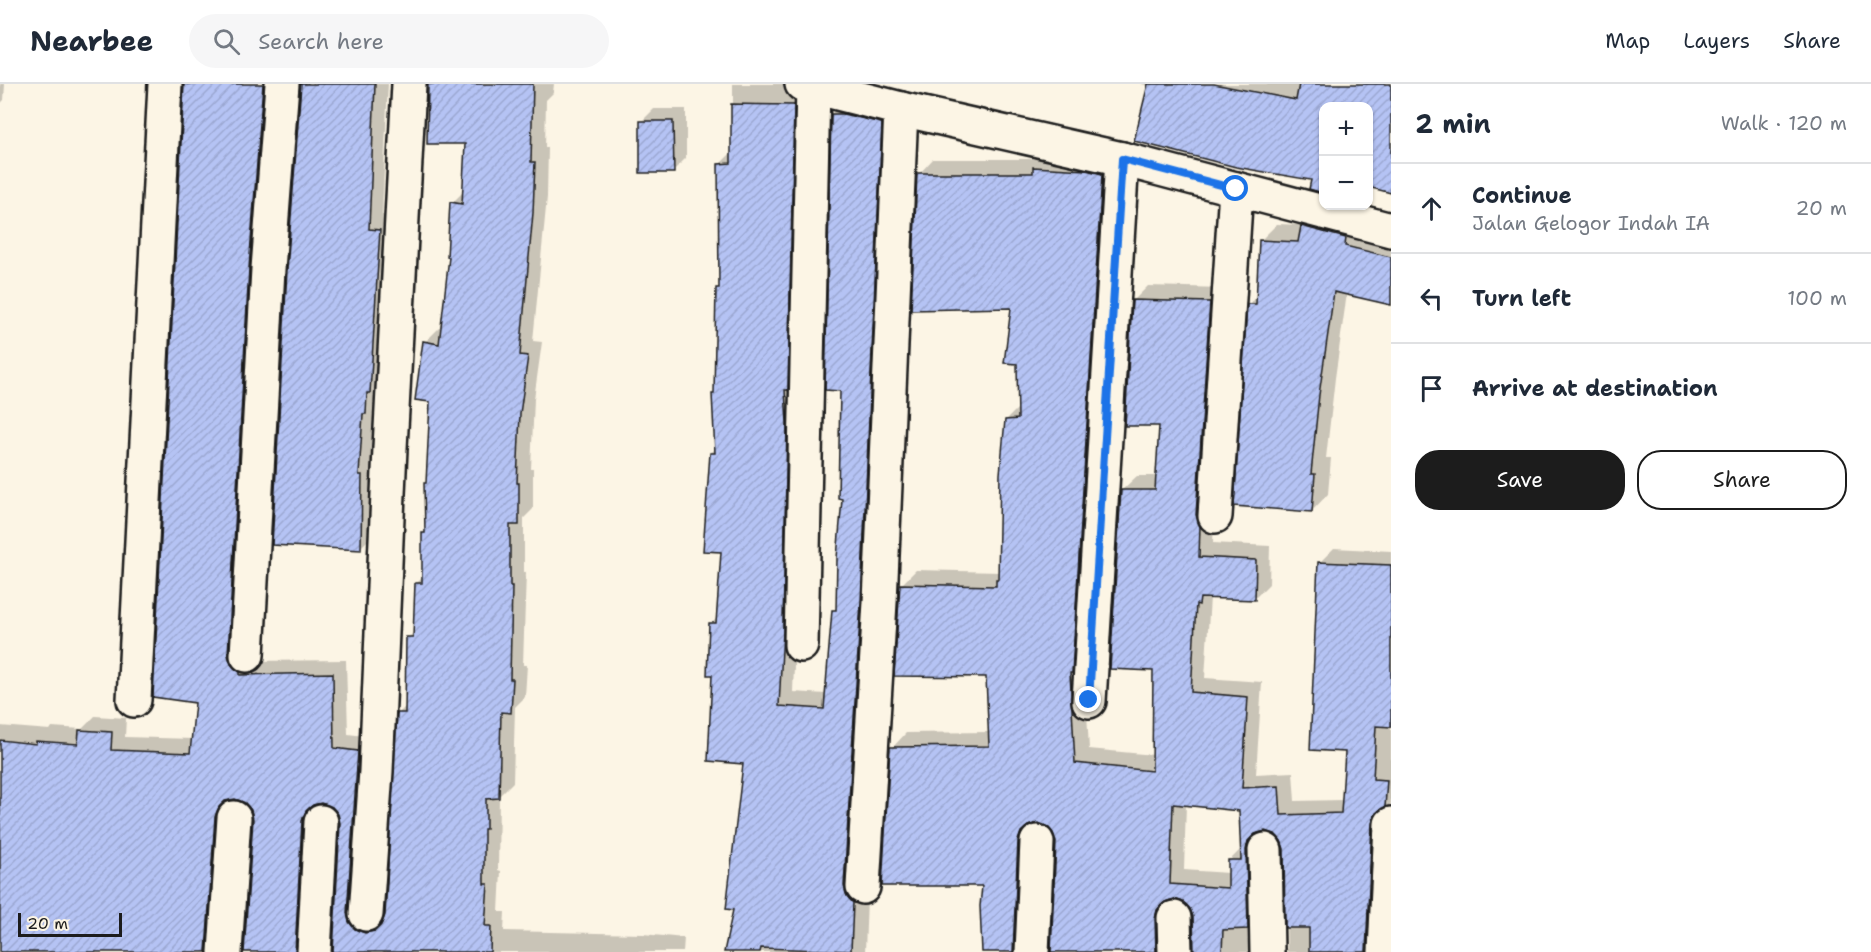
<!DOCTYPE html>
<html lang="en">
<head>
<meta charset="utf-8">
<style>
  :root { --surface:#fff; --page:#f6f6f7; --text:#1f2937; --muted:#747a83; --line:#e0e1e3; --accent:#1c1c1c }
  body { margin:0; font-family:"Shantell Sans",sans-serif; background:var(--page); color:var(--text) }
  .controls { position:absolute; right:18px; top:18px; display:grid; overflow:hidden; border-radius:12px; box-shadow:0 2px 4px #0004 }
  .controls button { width:54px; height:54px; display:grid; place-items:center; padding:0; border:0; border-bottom:2px solid var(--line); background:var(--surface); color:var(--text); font:30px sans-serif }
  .scale { position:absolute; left:18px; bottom:15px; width:104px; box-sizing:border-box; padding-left:6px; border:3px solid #1c1c1c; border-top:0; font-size:16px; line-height:21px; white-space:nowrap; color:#1c1c1c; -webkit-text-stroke:4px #fcf5e5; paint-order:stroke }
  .stop { position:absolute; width:18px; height:18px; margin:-14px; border:4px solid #1a73e8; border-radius:50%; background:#fff }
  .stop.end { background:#1a73e8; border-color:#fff; box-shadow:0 2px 6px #0008 }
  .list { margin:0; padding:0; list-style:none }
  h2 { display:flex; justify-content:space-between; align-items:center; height:78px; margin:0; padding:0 24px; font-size:26px }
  h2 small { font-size:20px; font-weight:400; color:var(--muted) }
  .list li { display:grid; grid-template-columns:39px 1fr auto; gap:18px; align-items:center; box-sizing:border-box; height:90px; padding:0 24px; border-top:2px solid var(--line) }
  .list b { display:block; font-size:22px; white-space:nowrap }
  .list p { margin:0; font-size:20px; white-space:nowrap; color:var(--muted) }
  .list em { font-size:20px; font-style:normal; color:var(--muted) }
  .actions { display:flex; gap:12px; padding:18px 24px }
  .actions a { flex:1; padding:14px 0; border:2px solid var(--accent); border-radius:24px; text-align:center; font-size:21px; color:var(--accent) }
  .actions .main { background:var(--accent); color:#fff }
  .icon { flex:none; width:33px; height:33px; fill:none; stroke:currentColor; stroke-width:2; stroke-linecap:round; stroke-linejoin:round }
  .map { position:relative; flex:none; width:1391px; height:868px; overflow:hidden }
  header { display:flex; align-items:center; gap:36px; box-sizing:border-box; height:84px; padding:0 30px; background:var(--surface); border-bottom:2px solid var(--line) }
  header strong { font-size:28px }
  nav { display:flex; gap:33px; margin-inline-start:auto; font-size:21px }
  .search { width:420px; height:54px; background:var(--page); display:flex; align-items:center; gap:15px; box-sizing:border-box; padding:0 21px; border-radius:33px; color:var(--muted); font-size:22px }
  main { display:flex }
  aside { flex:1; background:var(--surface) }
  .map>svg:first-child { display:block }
  .shadow { fill:#0003; fill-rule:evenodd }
  .building { fill:url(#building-hatch); stroke:#1c1c1c; stroke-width:1.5; fill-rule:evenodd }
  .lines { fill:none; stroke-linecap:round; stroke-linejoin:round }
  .minor-casing { stroke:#1c1c1c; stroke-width:38 }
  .minor { stroke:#fcf5e5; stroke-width:33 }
  .route { stroke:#1a73e8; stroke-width:8 }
</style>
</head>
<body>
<header>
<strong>Nearbee</strong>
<div class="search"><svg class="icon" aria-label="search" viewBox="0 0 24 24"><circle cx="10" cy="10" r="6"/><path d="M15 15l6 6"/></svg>Search here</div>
<nav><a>Map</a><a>Layers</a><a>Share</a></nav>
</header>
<main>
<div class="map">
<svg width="1391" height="868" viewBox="0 0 1391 868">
  <defs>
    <pattern id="building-hatch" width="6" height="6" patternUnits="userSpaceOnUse" patternTransform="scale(1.5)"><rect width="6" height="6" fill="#b5c3f4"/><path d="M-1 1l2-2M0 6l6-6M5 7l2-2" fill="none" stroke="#9ba7d1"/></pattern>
  </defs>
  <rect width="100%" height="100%" fill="#fcf5e5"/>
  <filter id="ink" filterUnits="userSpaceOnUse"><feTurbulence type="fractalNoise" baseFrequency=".0167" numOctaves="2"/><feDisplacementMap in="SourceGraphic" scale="12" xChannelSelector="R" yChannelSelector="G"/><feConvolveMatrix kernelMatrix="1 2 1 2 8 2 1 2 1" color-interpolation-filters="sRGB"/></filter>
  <g filter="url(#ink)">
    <g class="shadow">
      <path d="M 0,0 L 5,0 L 4,16 L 0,20 Z"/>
      <path d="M 185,0 L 276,0 L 254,577 L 346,576 L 348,650 L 372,653 L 380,835 L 385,834 L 399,629 L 407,621 L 408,554 L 415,547 L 416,500 L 423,493 L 423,450 L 426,447 L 431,316 L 425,258 L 439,244 L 443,244 L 451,172 L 452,119 L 464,107 L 466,58 L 429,0 L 554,0 L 553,9 L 546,16 L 545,64 L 548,64 L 547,113 L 533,257 L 542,258 L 534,315 L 531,385 L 533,385 L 533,425 L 524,434 L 524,488 L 526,488 L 523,581 L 527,581 L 525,613 L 515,623 L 513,698 L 499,712 L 498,786 L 501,787 L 499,828 L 505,828 L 504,847 L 643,850 L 684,854 L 683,868 L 334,868 L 341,739 L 339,728 L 333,721 L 323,718 L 316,721 L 309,852 L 317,868 L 245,868 L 254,735 L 252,725 L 246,718 L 236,714 L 230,715 L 229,717 L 220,852 L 227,868 L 0,868 L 0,642 L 50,646 L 52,643 L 82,645 L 95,632 L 126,634 L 125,653 L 193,655 L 197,618 Z"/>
      <path d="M 302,0 L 388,0 L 382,131 L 393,132 L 373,377 L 376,378 L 374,450 L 360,464 Z"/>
      <path d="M 733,0 L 805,0 L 796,531 L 793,608 L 826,610 L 833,527 L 837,524 L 843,414 L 841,305 L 827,305 L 833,27 L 847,13 L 896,25 L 865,868 L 726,868 L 735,824 L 745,678 L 714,590 L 711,540 L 718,533 L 723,466 L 711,369 L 716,364 L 717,205 L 720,202 L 720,80 L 733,67 Z"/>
      <path d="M 1141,0 L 1391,0 L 1368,22 L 1324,22 L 1324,107 L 1311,104 L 1312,95 L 1149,2 Z"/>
      <path d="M 654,25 L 686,25 L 686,74 L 673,87 L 641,38 Z"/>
      <path d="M 1049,69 L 1116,76 L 1084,574 L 1089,665 L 1154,671 L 1155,586 L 1122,406 L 1137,392 L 1158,392 L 1161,340 L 1134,216 L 1148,202 L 1224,204 L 1213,459 L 1270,462 L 1269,500 L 1254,515 L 1210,513 L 1205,594 L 1262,598 L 1256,690 L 1293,688 L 1295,717 L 1343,716 L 1347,666 L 1319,479 L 1334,464 L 1391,467 L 1391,720 L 1386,723 L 1380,852 L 1388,868 L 1287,868 L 1285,765 L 1282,755 L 1275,749 L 1265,746 L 1261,747 L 1260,750 L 1262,854 L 1270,868 L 1195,868 L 1194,833 L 1191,823 L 1184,816 L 1174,814 L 1170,815 L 1169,819 L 1178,868 L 1052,868 L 1057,758 L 1055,748 L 1048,741 L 1039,738 L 1032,741 L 1027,852 L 1035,868 L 984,868 L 984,801 L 892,664 L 906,649 L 990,648 L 988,592 L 901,501 L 916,486 L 1000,488 L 1006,336 L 1019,323 L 1018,279 L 1013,223 L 919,90 L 933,75 L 1044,75 ZM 1186,720 L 1240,725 L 1242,764 L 1229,777 L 1229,789 L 1184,786 Z"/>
      <path d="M 1319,126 L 1391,153 L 1391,220 L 1347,209 L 1335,294 L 1326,374 L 1331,374 L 1328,410 L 1312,427 L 1249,220 L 1258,211 L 1260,157 L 1277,140 L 1304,141 Z"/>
    </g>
    <g class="building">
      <path d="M 184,0 L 263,0 L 249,184 L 228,571 L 231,580 L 240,588 L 240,591 L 333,589 L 334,664 L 358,667 L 347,829 L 349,838 L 355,845 L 365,849 L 375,847 L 381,841 L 385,831 L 397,629 L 405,629 L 406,553 L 413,553 L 415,499 L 422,499 L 422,449 L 425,449 L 424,399 L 426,399 L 430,318 L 415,316 L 423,257 L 439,260 L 449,173 L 447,173 L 450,118 L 462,120 L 465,60 L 427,60 L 428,0 L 533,0 L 531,78 L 535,78 L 533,129 L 520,271 L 528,272 L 520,330 L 517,399 L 519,399 L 519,441 L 510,441 L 510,502 L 512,502 L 510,595 L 513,595 L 511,629 L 501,628 L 499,714 L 486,715 L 486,745 L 484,745 L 484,800 L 488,800 L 485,842 L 491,842 L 490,868 L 333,868 L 340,739 L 338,730 L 332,723 L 321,719 L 313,721 L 306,727 L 302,737 L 295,868 L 244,868 L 253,735 L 251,726 L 245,719 L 235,715 L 225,717 L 219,723 L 215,733 L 206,868 L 0,868 L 0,656 L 36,660 L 36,657 L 78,660 L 79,646 L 112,648 L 111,666 L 190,669 L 195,619 L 153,613 Z"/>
      <path d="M 301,0 L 375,0 L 369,145 L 380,146 L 370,309 L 367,309 L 366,330 L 363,330 L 359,391 L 362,391 L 361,466 L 272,461 L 287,186 Z"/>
      <path d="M 1148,0 L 1214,0 L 1296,16 L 1299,0 L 1391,0 L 1391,109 L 1368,103 L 1368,22 L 1323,22 L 1323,109 L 1309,105 L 1311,96 L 1236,83 L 1134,57 Z"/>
      <path d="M 731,20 L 794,21 L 788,306 L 785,306 L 787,339 L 783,547 L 779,622 L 824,625 L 832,526 L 836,526 L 837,474 L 842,415 L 838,414 L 840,307 L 825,306 L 831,30 L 843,30 L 882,39 L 861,517 L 844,802 L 847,812 L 853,819 L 851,867 L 761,864 L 760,868 L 724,868 L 733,826 L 726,825 L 743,680 L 708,677 L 712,591 L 707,591 L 709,539 L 716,539 L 721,468 L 703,467 L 710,369 L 715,369 L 712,310 L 714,310 L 716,204 L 719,204 L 718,80 L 731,79 Z"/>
      <path d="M 640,37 L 673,37 L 674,89 L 640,89 Z"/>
      <path d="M 1033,83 L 1086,86 L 1102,90 L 1072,589 L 1070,589 L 1075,679 L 1152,687 L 1153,587 L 1110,585 L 1121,406 L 1155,406 L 1159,342 L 1125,342 L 1132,216 L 1210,218 L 1196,431 L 1200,442 L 1199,473 L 1256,476 L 1255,516 L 1200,514 L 1199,521 L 1196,520 L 1191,608 L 1248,613 L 1242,704 L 1279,702 L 1281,731 L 1341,729 L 1345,668 L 1310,666 L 1318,478 L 1391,481 L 1391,643 L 1376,642 L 1373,695 L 1387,696 L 1385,723 L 1376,729 L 1372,739 L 1366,868 L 1309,868 L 1309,844 L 1285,844 L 1284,765 L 1281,757 L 1275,750 L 1265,747 L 1255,750 L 1248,757 L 1246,766 L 1248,845 L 1223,846 L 1222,868 L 1194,867 L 1193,833 L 1190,825 L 1183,818 L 1174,815 L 1165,818 L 1157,826 L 1155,835 L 1156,868 L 1051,868 L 1056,758 L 1053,749 L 1048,743 L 1038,739 L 1028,742 L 1021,748 L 1018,757 L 1013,868 L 982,868 L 980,822 L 982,802 L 882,802 L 890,663 L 989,662 L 986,593 L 894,592 L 900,500 L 996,502 L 996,495 L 998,495 L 1000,390 L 1005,336 L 1018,335 L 1017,280 L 1004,279 L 1011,224 L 911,226 L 917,89 L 1033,89 ZM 1173,720 L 1239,727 L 1241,776 L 1228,776 L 1228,804 L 1170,800 Z"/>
      <path d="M 1301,142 L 1346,154 L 1345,162 L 1391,173 L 1391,221 L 1334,208 L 1319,311 L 1311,390 L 1315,390 L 1312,428 L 1234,422 L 1247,220 L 1256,220 L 1259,156 L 1298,158 Z"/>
    </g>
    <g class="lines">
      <defs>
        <g id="minor">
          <path d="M 802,0 L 901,25 L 1122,75 L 1391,146"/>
          <path d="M 1215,432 L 1236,105"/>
          <path d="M 801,561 L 813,2"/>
          <path d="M 247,571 L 268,185 L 282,0"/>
          <path d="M 134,616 L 165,0"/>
          <path d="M 1089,617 L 1122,75"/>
          <path d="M 1265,766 L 1267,868"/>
          <path d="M 863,803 L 880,518 L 901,25"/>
          <path d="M 366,830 L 376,687 L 390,364 L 409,0"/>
          <path d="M 1174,834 L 1175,868"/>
          <path d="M 225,868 L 234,734"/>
          <path d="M 314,868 L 321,738"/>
          <path d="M 1032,868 L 1037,758"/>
          <path d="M 1385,868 L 1391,740"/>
        </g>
      </defs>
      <use href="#minor" class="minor-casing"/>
      <use href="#minor" class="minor"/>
    </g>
  </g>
  <g class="lines" filter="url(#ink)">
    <path class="route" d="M 1089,616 L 1122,75 L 1236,105"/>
  </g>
</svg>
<div class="controls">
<button>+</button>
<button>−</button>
</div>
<div class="scale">20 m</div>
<div class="stop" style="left:1236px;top:105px"></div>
<div class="stop end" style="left:1089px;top:616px"></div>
</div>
<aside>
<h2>2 min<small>Walk · 120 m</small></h2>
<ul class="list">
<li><svg class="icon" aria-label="ahead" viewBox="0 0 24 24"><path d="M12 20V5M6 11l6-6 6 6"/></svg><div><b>Continue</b><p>Jalan Gelogor Indah IA</p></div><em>20 m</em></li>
<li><svg class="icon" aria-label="left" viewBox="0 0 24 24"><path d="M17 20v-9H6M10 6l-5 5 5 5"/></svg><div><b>Turn left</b></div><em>100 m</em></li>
<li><svg class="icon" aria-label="arrive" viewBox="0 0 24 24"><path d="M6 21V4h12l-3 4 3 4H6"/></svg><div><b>Arrive at destination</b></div></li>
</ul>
<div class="actions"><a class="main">Save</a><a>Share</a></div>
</aside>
</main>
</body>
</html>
